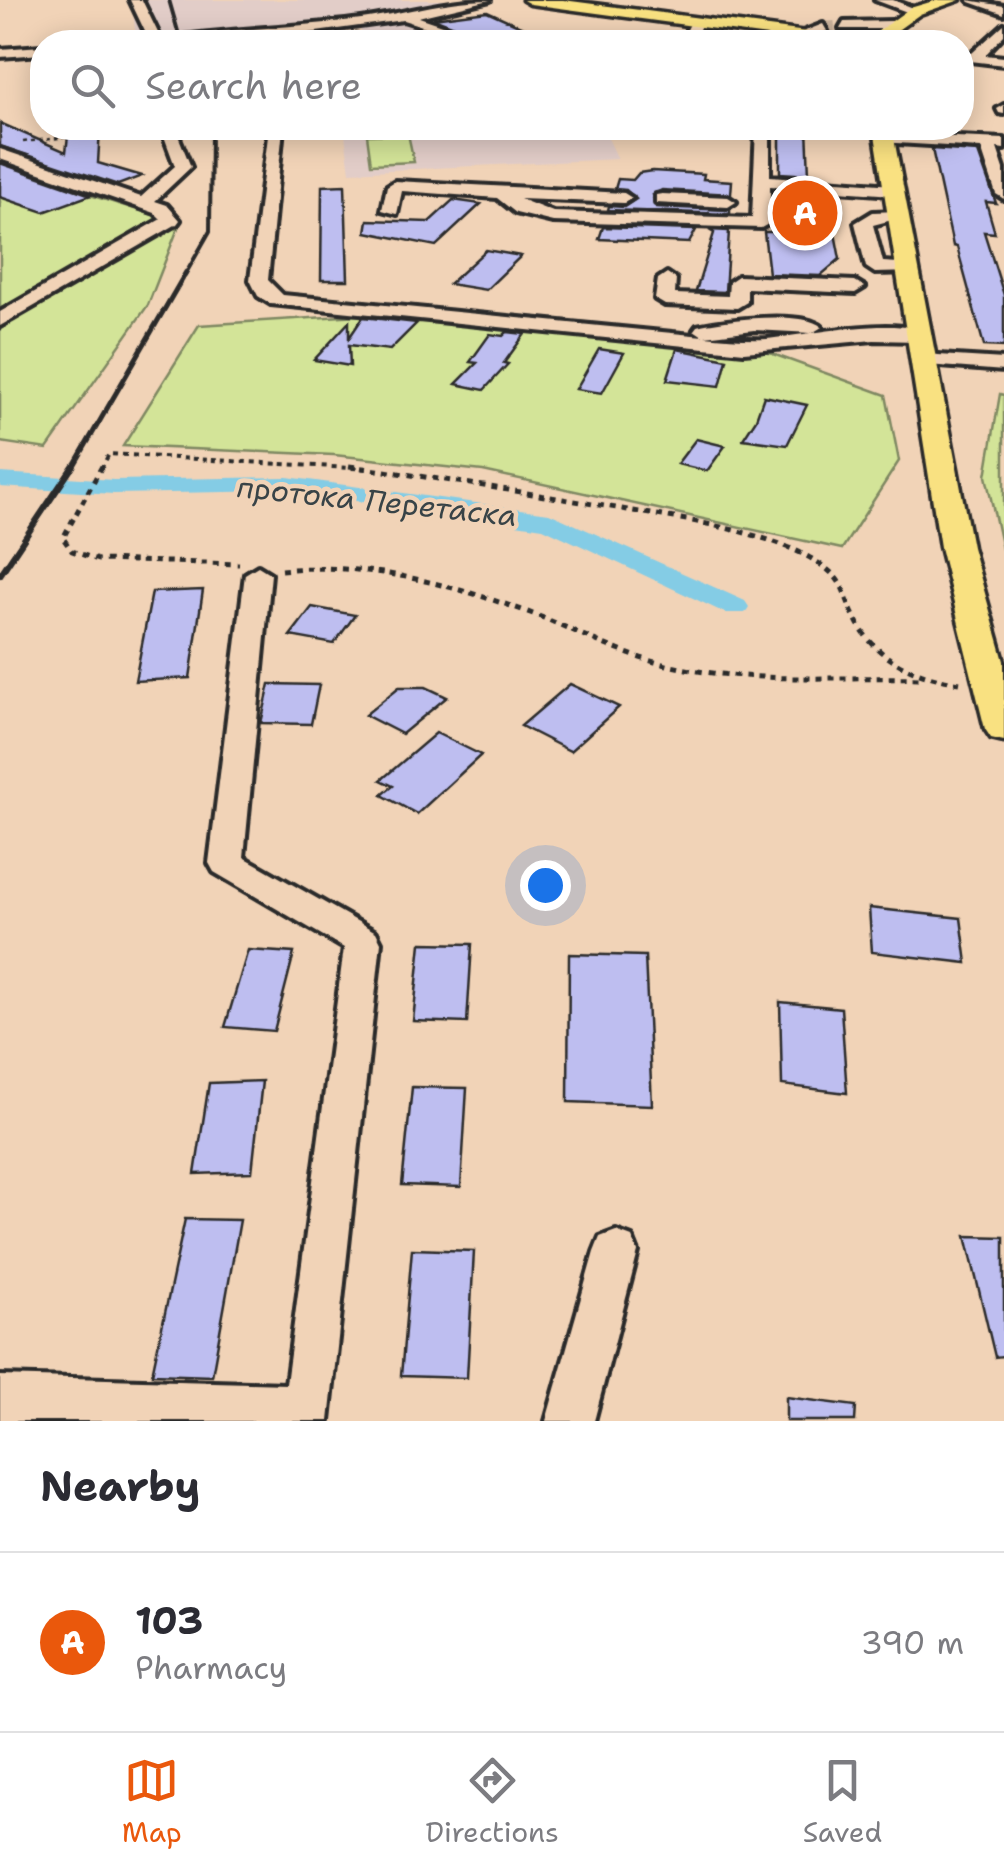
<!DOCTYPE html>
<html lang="en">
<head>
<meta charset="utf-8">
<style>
  :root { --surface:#fff; --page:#f2f2f3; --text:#2b2b33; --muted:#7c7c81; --line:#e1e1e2; --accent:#ea580c }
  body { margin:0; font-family:"Shantell Sans",sans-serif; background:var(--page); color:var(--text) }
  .you { position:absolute; left:545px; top:885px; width:35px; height:35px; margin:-25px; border:8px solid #fff; border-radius:50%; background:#1a73e8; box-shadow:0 0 0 15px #1a73e833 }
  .badge { display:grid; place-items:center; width:65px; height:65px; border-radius:50%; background:var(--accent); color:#fff; font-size:32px; font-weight:700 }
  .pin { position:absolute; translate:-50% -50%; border:5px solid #fff; box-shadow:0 2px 10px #0006 }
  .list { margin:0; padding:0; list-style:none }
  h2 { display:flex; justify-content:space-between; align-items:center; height:130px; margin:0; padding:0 40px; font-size:42px }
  h2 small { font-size:32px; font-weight:400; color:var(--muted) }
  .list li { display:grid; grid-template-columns:65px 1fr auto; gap:30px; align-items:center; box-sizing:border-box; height:180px; padding:0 40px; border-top:2px solid var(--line) }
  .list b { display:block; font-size:38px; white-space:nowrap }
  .list p { margin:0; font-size:32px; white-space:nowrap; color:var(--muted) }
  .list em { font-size:32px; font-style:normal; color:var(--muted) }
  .icon { flex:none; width:55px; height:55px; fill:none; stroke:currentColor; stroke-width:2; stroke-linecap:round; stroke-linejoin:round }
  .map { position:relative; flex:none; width:1004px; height:1421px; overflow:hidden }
  .search { position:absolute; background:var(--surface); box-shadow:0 5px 25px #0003; left:30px; right:30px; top:30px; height:110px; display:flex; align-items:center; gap:25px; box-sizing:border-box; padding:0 35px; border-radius:40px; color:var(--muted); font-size:38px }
  .sheet { height:310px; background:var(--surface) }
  nav { display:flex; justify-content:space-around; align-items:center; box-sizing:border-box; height:140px; border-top:2px solid var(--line); background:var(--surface); font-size:28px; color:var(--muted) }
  nav a { display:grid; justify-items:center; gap:5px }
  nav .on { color:var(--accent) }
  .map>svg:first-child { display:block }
  .built { fill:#e2cdc8 }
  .green { fill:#d3e498; stroke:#7f8862; stroke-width:2.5 }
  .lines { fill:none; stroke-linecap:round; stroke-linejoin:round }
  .canal { fill:#84cce5; fill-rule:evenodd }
  .building { fill:#bebef0; stroke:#2b2b2b; stroke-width:2.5 }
  .minor-tunnel { stroke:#c9b19b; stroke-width:12; stroke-dasharray:12 6; stroke-linecap:butt }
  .minor-casing { stroke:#2b2b2b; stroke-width:8 }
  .major-casing { stroke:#2b2b2b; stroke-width:7 }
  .path-far2 { stroke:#2b2b2b; stroke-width:2.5; stroke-dasharray:4 4; stroke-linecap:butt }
  .path-far1 { stroke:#2b2b2b; stroke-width:4; stroke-dasharray:5 5; stroke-linecap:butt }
  .path { stroke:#2b2b2b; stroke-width:5; stroke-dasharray:6 6; stroke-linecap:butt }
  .minor { fill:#f1d3b7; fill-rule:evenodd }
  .major { fill:#f9e181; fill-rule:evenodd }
  .rail-far2 { stroke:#2b2b2b; stroke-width:4 }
  .rail-far1 { stroke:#2b2b2b; stroke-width:5 }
  .rail { stroke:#2b2b2b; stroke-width:6 }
  .labels { text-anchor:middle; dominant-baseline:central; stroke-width:9; stroke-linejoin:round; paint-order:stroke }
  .water-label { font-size:30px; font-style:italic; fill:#384347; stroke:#f1d3b7 }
</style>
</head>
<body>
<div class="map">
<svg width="1004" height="1421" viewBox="0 0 1004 1421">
  <rect width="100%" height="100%" fill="#f1d3b7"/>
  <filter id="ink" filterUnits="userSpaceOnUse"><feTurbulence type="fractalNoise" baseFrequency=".01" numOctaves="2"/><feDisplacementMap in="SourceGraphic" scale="20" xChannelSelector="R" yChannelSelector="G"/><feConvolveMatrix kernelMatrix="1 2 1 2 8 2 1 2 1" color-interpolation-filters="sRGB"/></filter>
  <g filter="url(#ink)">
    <g class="built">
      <path d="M 132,0 L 460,0 L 387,16 L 263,32 L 136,41 Z"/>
      <path d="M 410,21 L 467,42 L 278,42 L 362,32 L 359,29 Z"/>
      <path d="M 344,128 L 603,128 L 618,159 L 350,172 Z"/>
    </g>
    <g class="green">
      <path d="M 408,134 L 414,162 L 371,164 L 367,135 Z"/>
      <path d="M 0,167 L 180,223 L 148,305 L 47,449 L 0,442 Z"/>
      <path d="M 375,314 L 770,353 L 886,395 L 899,461 L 842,549 L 483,471 L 334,455 L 123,446 L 199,325 Z"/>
      <path d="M 1000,394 L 1004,395 L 1004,558 L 986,476 Z"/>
    </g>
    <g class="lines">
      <path class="canal" d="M 0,473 L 114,480 L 287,477 L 549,513 L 745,601 L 749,607 L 745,613 L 725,613 L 543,528 L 287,491 L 114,494 L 0,487 Z"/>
    </g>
    <g class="building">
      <path d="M 487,11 L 556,42 L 496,42 L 433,18 Z"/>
      <path d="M 0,123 L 66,152 L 69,128 L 100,128 L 98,163 L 142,176 L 118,185 L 0,146 Z"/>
      <path d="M 780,128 L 807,128 L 809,175 L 780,173 Z"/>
      <path d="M 932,149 L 978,152 L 996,203 L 986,202 L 995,233 L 984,232 L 1004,295 L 1004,347 L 984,346 L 957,247 L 953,246 Z"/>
      <path d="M 0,163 L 91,195 L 44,212 L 0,197 Z"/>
      <path d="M 652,171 L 704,174 L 703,179 L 732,181 L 731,194 L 662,190 L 652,195 L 656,207 L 730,210 L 730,214 L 608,210 L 609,206 L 624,207 L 636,199 L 626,190 L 615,189 L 618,179 L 633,180 L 639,173 Z"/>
      <path d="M 345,185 L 348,280 L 321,280 L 322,186 Z"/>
      <path d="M 780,190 L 810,193 L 810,200 L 823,205 L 825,223 L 833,223 L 840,259 L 820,276 L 769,274 L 764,232 L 777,232 Z"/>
      <path d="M 453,200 L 481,204 L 436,246 L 366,232 L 368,220 L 429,222 Z"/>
      <path d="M 603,227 L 696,230 L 689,243 L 599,239 Z"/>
      <path d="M 709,230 L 729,231 L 725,292 L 696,291 L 714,233 Z"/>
      <path d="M 486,250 L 521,256 L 486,290 L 449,284 Z"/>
      <path d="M 363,317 L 417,323 L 390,350 L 349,345 L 350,366 L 314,360 L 349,322 L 349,338 Z"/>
      <path d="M 507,332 L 525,334 L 504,363 L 508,364 L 484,390 L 456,384 L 477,363 L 470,362 L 490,334 L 503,336 Z"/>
      <path d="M 599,349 L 624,353 L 602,393 L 576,389 Z"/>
      <path d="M 677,349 L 727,359 L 720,386 L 667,380 Z"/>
      <path d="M 764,396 L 807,405 L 787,445 L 743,439 L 756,419 Z"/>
      <path d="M 696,439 L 725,446 L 707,471 L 677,464 Z"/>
      <path d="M 203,590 L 190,678 L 135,681 L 152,592 Z"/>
      <path d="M 312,607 L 355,615 L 334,644 L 290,636 Z"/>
      <path d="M 270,684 L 319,685 L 311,724 L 261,723 Z"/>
      <path d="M 570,684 L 619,707 L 570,751 L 521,726 Z"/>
      <path d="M 399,687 L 426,687 L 447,697 L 402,734 L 365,715 Z"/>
      <path d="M 436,733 L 481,755 L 417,814 L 382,795 L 393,786 L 381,780 Z"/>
      <path d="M 869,908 L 961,918 L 967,963 L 872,952 Z"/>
      <path d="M 421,943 L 472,944 L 467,1023 L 413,1021 Z"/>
      <path d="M 248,950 L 294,953 L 274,1031 L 225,1027 Z"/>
      <path d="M 569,954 L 645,956 L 652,1105 L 568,1102 Z"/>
      <path d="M 780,1002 L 841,1008 L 847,1093 L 782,1085 Z"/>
      <path d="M 262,1081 L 252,1172 L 195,1174 L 209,1083 Z"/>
      <path d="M 412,1087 L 467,1088 L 461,1187 L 402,1185 Z"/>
      <path d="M 185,1219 L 240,1220 L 212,1376 L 152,1374 Z"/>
      <path d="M 966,1236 L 1004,1237 L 1004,1356 L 995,1357 Z"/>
      <path d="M 412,1249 L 474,1251 L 467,1378 L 401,1376 Z"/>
      <path d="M 786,1397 L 856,1406 L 855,1421 L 786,1421 Z"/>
    </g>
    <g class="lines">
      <path class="minor-tunnel" d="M 823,28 L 844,26"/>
      <defs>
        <g id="minor">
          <path d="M 130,0 L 142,0 L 161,39 C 223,29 290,28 353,20 C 398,15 444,0 490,0 L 418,17 L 492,42 L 474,42 L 403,20 L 265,39 L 150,42 Z"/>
          <path d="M 875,0 L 893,0 L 921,11 L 915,15 Z"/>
          <path d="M 968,0 L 1004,6 L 1004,14 L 970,2 Z"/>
          <path d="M 692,20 L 702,23 L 695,38 L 706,42 L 681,41 Z"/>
          <path d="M 844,22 L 892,21 L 898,25 L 892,29 L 840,29 Z"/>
          <path d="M 823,24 L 827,31 L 796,41 L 790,37 Z"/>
          <path d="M 1004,24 L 1004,35 L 985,55 L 1004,57 L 1004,65 L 962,60 L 962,52 L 972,53 Z"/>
          <path d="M 782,31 L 786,32 L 786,38 L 751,42 Z"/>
          <path d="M 42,46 L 42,54 L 0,57 L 0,49 Z"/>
          <path d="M 1004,105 L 1004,114 L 999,113 L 997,109 Z"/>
          <path d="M 161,128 L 175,128 L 191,167 L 155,201 L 167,205 L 180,220 L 177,224 L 0,326 L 0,312 L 161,219 L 155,213 L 0,159 L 0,149 L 141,197 L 175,166 Z"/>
          <path d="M 269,128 L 283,128 L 268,280 L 283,295 L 703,336 L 694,330 L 697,326 C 723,320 803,310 822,327 L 812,333 L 754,330 L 705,336 C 726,338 746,340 767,339 C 800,336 905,314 928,335 L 918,341 L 874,340 L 744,352 L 271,304 L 258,296 L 250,280 Z"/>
          <path d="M 756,128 L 770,128 L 770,176 L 893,185 L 901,190 L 893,195 L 770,186 L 770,223 L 761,228 L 553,222 L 516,213 L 497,198 L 402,191 L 397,214 L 382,210 L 387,186 L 395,181 L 624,193 L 632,198 L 624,203 L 520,199 L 553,212 L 752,218 Z"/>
          <path d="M 885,134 L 1004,139 L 1004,149 L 997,148 L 1004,169 L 1004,199 L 996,194 L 981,148 L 880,142 L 877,139 Z"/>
          <path d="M 662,194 L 728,197 L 736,202 L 728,207 L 656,203 L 656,195 Z"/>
          <path d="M 873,212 L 898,211 L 907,216 L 873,225 L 883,262 L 913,264 L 913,272 L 875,273 L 866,267 L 855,223 Z"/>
          <path d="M 667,273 L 676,279 L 675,294 L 728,296 L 729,282 L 738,276 L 855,281 L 865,287 L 855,293 L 747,288 L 747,302 L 737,308 L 665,305 L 655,299 L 658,279 Z"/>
          <path d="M 922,354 L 1004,359 L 1004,371 L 915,364 L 912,360 Z"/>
          <path d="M 258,566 L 271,574 L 244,857 L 376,932 L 381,942 L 329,1421 L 0,1421 L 0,1376 L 286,1384 L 344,948 L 214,872 L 209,863 L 245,574 Z"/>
          <path d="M 616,1231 L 632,1237 L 638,1252 L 594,1421 L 546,1421 L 594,1252 L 600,1237 Z"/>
        </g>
        <g id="major">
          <path d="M 523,0 L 563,0 L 845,37 L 853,42 L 813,42 L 530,4 Z"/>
          <path d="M 937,0 L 960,0 L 920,14 L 881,42 L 863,42 L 910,8 Z"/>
          <path d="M 874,128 L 892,128 L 972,547 L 1004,661 L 1004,741 L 991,738 L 985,729 L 940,547 Z"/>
        </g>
      </defs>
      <use href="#minor" class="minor-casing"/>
      <use href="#major" class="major-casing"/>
      <g class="path-far2">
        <path d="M 296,129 L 333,128"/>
        <path d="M 23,142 L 151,128"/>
      </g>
      <path class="path-far1" d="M 101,469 L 109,454 L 368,469"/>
      <g class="path">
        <path d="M 102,466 L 63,538 L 72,551 L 98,560 L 239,564"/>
        <path d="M 349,466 C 443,479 535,494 628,510 C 685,520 762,530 812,559 C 849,581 840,591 858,624 C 880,663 919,676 960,683"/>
        <path d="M 281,570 C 369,561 459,586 541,617 C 579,632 615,652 655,662 C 740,685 834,676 921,678"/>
      </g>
      <use href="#minor" class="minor"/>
      <use href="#major" class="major"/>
      <g class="rail-far2">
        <path d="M 169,0 L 181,42"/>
        <path d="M 185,275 L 210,231 L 211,128"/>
      </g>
      <path class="rail-far1" d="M 72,469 L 186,272"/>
      <path class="rail" d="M 0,575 L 73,466"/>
    </g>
  </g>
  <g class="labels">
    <g class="water-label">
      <text transform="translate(377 501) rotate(6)">протока Перетаска</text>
    </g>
  </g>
</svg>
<div class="you"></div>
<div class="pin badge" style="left:805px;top:213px">A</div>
<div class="search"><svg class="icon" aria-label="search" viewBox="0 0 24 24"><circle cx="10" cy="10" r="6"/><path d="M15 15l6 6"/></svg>Search here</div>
</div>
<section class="sheet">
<h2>Nearby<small></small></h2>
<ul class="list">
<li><span class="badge">A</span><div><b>103</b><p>Pharmacy</p></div><em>390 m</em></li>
</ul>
</section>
<nav>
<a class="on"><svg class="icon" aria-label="map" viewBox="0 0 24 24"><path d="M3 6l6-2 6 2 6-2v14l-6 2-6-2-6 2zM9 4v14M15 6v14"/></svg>Map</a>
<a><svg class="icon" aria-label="directions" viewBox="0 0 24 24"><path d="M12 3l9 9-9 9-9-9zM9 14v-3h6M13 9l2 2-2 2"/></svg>Directions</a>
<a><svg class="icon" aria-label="saved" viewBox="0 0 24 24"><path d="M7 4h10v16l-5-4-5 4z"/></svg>Saved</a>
</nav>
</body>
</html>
